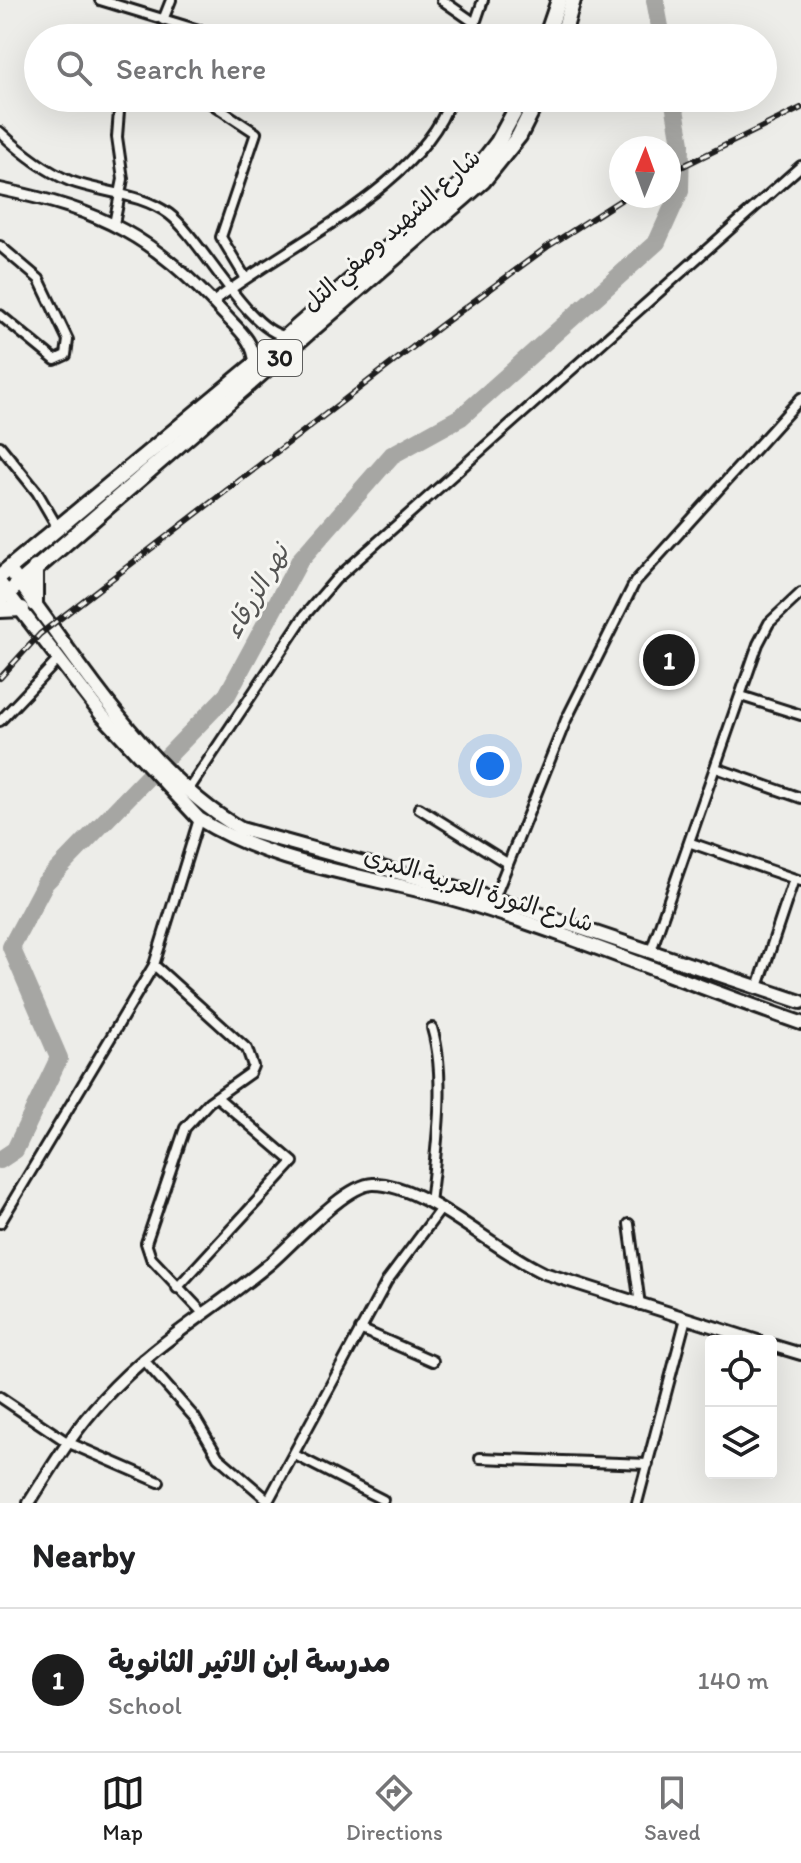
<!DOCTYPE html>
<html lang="en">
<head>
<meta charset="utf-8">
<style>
  :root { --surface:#fff; --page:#f6f6f6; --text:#202124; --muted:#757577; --line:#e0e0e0; --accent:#1c1c1c }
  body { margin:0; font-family:Itim,"Playpen Sans Arabic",sans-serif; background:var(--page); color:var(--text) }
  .controls { position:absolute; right:24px; bottom:24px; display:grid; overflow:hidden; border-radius:8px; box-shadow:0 8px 32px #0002 }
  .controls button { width:72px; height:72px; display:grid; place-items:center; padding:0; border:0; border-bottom:2px solid var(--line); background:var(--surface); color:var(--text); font:40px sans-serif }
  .compass { position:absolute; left:609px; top:136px; width:72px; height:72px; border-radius:50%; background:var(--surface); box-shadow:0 8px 32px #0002; rotate:1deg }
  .you { position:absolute; left:490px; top:766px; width:28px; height:28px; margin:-20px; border:6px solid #fff; border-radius:50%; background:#1a73e8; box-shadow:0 0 0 12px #1a73e833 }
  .badge { display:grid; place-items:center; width:52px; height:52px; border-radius:50%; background:var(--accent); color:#fff; font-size:26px; font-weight:700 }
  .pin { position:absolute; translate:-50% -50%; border:4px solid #fff; box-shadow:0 2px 8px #0006 }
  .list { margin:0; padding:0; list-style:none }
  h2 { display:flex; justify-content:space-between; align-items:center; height:104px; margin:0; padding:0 32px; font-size:34px }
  h2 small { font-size:26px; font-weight:400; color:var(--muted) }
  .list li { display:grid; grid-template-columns:52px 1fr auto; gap:24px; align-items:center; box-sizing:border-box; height:144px; padding:0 32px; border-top:2px solid var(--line) }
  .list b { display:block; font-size:30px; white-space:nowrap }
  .list p { margin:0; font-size:26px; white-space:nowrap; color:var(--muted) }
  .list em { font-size:26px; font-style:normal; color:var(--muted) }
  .icon { flex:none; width:44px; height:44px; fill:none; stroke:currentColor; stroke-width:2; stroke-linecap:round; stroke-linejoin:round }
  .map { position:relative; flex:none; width:801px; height:1503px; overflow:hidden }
  .search { position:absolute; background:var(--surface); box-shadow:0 8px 32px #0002; left:24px; right:24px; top:24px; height:88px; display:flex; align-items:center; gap:20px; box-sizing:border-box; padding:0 28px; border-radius:44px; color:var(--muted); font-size:30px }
  .sheet { height:248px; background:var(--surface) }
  nav { display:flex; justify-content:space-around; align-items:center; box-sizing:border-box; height:112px; border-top:2px solid var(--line); background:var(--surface); font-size:22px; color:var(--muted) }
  nav a { display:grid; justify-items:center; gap:4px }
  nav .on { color:var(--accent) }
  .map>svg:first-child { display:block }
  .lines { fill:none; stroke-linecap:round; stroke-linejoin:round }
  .river { stroke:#a6a6a3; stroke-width:18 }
  .minor-casing { stroke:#1c1c1c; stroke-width:14 }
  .tertiary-casing { stroke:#1c1c1c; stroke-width:16 }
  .secondary-casing { stroke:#1c1c1c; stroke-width:18 }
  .primary-casing { stroke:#1c1c1c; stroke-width:20 }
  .minor { stroke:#f6f6f2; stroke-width:8 }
  .tertiary { stroke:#f6f6f2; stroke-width:10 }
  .secondary { stroke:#f6f6f2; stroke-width:12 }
  .primary { stroke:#f6f6f2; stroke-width:14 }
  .rail-casing { stroke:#1c1c1c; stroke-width:6 }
  .rail { stroke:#f6f6f2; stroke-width:3; stroke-dasharray:9; stroke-linecap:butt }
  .labels { text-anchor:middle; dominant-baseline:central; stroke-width:6; stroke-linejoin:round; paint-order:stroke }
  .shield { fill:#f6f6f2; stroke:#5d5d5c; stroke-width:2 }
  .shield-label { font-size:22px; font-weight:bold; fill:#1c1c1c }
  .street-label { font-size:24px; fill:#1c1c1c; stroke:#f6f6f2 }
  .water-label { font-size:26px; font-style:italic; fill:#535352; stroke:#f6f6f2 }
</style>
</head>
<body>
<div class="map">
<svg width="801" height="1503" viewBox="0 0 801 1503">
  <rect width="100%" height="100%" fill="#edede9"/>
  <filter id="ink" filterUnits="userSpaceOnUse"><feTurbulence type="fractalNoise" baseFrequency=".0125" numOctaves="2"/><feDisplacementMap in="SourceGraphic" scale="16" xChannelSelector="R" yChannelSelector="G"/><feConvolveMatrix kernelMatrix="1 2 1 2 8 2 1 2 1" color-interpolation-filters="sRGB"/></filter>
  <g filter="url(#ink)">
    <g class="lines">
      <g class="river">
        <path d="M 655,0 L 662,38"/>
        <path d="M 0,1160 L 15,1150 L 59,1058 L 11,947 L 45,883 L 227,695 L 300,560 L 392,455 L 461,417 L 657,242 L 680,191 L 681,143 L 673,98"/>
      </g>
      <defs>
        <g id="minor">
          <path d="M 100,0 L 225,38"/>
          <path d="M 442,0 L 475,23"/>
          <path d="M 163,20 L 171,0"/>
          <path d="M 470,38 L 483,0"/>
          <path d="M 203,98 L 256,133 L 221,237 L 245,277"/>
          <path d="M 0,132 C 21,152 43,170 70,181 C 103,193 140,193 169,214 C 200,237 249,333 286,336"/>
          <path d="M 114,224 L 123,179 L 117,137 L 120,98"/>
          <path d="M 0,246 L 39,279 L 68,340 L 66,355 L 55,360 L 0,315"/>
          <path d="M 213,302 C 283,247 422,186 451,98"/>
          <path d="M 0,446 L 37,492 L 58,528"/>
          <path d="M 741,696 L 801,715"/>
          <path d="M 0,721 L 58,660"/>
          <path d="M 716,768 L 801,798"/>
          <path d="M 189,789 L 305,615 L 336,579 L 801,166"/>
          <path d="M 419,808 L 507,863"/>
          <path d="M 199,819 L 154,965 L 247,1049 L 253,1066 L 250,1073 L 209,1102 L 185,1128 L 146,1243 L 151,1258 L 202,1312"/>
          <path d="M 691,843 L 801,881"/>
          <path d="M 494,899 L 566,720 L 635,582 L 801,398"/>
          <path d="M 651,951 L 758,644 L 769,623 L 801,593"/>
          <path d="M 758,987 L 794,879"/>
          <path d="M 430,1203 C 436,1151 447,1078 432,1028"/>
          <path d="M 0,1223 L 154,965"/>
          <path d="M 629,1224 L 640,1305"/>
          <path d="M 177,1288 L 293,1162 L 217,1097"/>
          <path d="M 360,1329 L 433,1361"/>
          <path d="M 143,1359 L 195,1418 L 218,1457 L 268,1500"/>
          <path d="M 0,1397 L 67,1442 L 159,1482"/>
          <path d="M 295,1455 L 383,1500"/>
          <path d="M 480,1458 L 648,1464"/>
          <path d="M 267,1503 L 387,1281 L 440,1210"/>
          <path d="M 637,1503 L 686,1318"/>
        </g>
        <g id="tertiary">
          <path d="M 0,189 C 104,211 152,236 224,314 C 238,329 255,342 255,364"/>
          <path d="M 771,1345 L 801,1354"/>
          <path d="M 29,1503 C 52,1467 73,1431 103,1399 C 155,1342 210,1313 268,1265 C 292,1245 344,1185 373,1184 C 424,1183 494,1251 544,1273 L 758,1341"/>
        </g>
        <g id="secondary">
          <path d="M 9,569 C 74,653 147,776 241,829 L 494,899 L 801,1002"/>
          <path d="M 0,583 L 101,714 L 199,819 C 277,868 377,876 464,902 C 578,937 688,984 801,1023"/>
        </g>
        <g id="primary">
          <path d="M 546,38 L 559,0"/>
          <path d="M 562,38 L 573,0"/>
          <path d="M 0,576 L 255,364 L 474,173 L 498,142 L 522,98"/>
          <path d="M 0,600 L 483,181 L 519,136 L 538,98"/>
          <path d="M 35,604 L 35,568"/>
          <path d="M 0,610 L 22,609"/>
        </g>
      </defs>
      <use href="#minor" class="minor-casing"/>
      <use href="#tertiary" class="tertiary-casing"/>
      <use href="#secondary" class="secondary-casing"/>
      <use href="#primary" class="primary-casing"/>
      <use href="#minor" class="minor"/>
      <use href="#tertiary" class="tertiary"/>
      <use href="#secondary" class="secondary"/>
      <use href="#primary" class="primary"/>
      <defs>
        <g id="rail">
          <path d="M 669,173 L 801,108"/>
          <path d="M 0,678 L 40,634 L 439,327 L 547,247 L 627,196"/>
        </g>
      </defs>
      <use href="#rail" class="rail-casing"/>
      <use href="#rail" class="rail"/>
    </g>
  </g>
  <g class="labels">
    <rect class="shield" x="258" y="340" width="44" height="36" rx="6"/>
    <g class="shield-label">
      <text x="280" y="358">30</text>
    </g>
    <g class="street-label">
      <text transform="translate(391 230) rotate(-42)">شارع الشهيد وصفي التل</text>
      <text transform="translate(479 889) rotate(17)">شارع الثورة العربية الكبرى</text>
    </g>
    <g class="water-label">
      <text transform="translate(256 591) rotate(-60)">نهر الزرقاء</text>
    </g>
  </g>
</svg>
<div class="controls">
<button><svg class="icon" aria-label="locate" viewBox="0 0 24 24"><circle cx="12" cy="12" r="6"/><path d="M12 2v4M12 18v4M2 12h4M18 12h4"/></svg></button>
<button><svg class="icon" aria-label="layers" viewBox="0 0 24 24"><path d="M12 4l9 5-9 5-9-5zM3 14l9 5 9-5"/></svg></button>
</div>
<svg class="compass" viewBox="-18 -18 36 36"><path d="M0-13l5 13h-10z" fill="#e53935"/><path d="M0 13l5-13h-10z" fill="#757577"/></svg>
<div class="you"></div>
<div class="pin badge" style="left:669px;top:660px">1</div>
<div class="search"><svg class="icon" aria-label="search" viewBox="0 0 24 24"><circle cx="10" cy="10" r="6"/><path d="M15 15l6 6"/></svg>Search here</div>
</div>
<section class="sheet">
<h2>Nearby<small></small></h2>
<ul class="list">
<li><span class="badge">1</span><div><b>مدرسة ابن الاثير الثانوية</b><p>School</p></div><em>140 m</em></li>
</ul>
</section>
<nav>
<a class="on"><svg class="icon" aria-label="map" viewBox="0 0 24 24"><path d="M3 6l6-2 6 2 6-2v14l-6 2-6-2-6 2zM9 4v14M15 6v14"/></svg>Map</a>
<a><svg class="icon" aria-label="directions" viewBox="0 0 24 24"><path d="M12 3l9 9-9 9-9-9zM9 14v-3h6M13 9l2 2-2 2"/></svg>Directions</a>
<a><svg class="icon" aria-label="saved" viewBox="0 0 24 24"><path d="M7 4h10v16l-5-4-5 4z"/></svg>Saved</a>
</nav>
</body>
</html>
